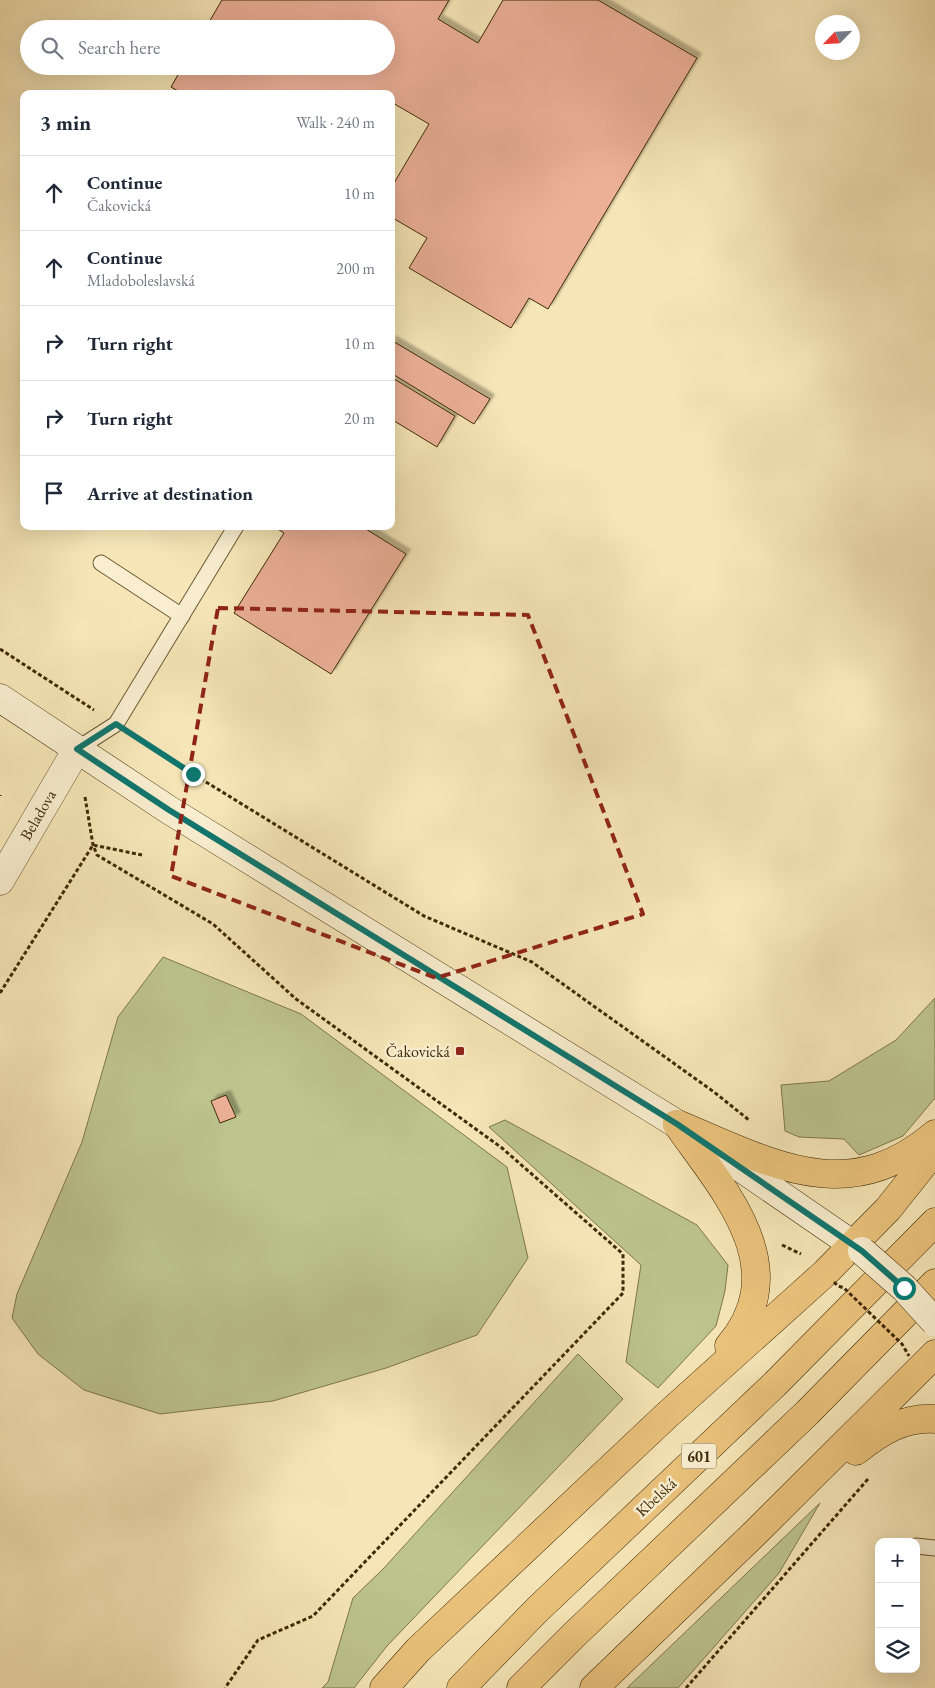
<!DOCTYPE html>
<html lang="en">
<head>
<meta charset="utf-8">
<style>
  :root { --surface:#fff; --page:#f2f2f3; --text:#1f2937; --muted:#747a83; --line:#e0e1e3 }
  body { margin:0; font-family:"EB Garamond",serif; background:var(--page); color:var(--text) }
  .controls { position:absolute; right:15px; bottom:15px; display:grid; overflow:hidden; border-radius:10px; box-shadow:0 5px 20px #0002 }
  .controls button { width:45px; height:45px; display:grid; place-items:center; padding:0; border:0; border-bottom:1px solid var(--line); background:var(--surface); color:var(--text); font:25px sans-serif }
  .compass { position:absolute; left:815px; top:15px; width:45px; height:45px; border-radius:50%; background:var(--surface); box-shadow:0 5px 20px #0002; rotate:245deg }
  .stop { position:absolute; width:15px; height:15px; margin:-11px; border:4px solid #0f766e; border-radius:50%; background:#fff }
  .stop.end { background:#0f766e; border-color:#fff; box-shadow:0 1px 5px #0008 }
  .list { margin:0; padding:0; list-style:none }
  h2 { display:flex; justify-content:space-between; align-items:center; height:65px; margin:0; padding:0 20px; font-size:21px }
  h2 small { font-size:16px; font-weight:400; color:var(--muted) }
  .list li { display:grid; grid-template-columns:32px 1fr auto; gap:15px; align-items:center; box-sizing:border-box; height:75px; padding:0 20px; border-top:1px solid var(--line) }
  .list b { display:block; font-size:19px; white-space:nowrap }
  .list p { margin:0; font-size:16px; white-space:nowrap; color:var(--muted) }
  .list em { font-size:16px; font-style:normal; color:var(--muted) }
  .icon { flex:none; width:28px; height:28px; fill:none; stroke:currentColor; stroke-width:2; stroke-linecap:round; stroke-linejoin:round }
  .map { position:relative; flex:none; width:935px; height:1688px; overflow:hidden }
  .search { position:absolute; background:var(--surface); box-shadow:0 5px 20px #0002; left:20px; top:20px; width:375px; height:55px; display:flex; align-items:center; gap:12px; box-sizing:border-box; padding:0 18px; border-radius:28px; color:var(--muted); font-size:19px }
  .panel { position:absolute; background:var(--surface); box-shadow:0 5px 20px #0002; left:20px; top:90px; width:375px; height:440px; border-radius:10px }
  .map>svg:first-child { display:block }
  .green { fill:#bdc48d; stroke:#7e774a }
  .building { fill:#ecb099; stroke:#3f2a08; filter:url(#shadow) }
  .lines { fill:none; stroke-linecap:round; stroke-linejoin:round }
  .service-casing { stroke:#6d5934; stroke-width:17 }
  .tertiary-casing { stroke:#6d5934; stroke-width:29 }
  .secondary-casing { stroke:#3f2a08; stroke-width:29 }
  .trunk-casing { stroke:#3f2a08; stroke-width:29 }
  .path { stroke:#3f2a08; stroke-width:3; stroke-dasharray:4 2.5; stroke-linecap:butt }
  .service { stroke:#f9efd0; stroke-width:15 }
  .tertiary { stroke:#f9efd0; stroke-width:28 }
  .secondary { stroke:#f9efd0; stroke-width:28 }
  .trunk { stroke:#ebc37c; stroke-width:28 }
  .secondary-bridge-casing { stroke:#3f2a08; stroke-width:29; stroke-linecap:butt }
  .path-bridge { stroke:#3f2a08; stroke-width:3; stroke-dasharray:4 2.5; stroke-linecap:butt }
  .secondary-bridge { stroke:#f9efd0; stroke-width:28 }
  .route { stroke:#0f766e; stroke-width:6 }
  .marked { fill:none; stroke:#8f2418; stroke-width:4; stroke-dasharray:10 6; stroke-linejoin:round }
  .poi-dot { fill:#8f2418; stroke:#f9efd0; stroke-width:2 }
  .labels { text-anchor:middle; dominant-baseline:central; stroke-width:5; stroke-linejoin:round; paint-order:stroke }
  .shield { fill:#f9efd0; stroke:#776544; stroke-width:1 }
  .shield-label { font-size:15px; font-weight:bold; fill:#3f2a08 }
  .street-label { font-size:16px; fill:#3f2a08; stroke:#f9efd0 }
  .poi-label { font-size:16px; fill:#3f2a08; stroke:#f9efd0; text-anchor:end }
</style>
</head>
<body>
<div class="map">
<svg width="935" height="1688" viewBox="0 0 935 1688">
  <defs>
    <filter id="shadow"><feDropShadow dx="4.5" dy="-4.5" stdDeviation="1" flood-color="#0004"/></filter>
  </defs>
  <rect width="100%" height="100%" fill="#f6e6b7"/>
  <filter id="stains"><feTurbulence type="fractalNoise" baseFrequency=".004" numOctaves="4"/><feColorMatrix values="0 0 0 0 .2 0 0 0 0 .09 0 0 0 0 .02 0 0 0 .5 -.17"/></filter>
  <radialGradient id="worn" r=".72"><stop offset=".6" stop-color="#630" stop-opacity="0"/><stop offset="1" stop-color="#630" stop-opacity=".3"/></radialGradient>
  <g class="green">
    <path d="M 163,957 L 301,1014 L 507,1167 L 528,1258 L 477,1335 L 386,1368 L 273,1401 L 160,1414 L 84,1390 L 38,1354 L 12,1318 L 17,1294 L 82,1142 L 118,1017 Z"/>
    <path d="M 935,998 L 935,1098 L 903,1136 L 859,1155 L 844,1139 L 799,1137 L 785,1131 L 781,1085 L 829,1081 L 896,1040 Z"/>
    <path d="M 505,1120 L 697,1225 L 728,1265 L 725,1291 L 716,1326 L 658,1388 L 626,1362 L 641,1265 L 489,1127 Z"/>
    <path d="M 578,1354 L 623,1399 L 387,1646 L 354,1688 L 322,1688 L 328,1682 L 353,1598 L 384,1568 Z"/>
    <path d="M 820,1503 L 779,1573 L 678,1688 L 627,1688 Z"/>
  </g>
  <g class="building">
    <path d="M 222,0 L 449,0 L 438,19 L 478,43 L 503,0 L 598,0 L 697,58 L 548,309 L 529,298 L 511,328 L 409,268 L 427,238 L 391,217 L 391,188 L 429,124 L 391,102 L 391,94 L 183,94 L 171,87 L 183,66 L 386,66 L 386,29 L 205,29 Z"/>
    <path d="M 391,340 L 490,399 L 474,424 L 391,373 Z"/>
    <path d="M 391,377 L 455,416 L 437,447 L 391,419 Z"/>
    <path d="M 273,526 L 361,526 L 406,554 L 331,674 L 234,613 L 284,533 Z"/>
    <path d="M 226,1095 L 236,1117 L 220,1123 L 211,1101 Z"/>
  </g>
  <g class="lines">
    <defs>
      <g id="service">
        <path d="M 101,563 L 182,616"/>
        <path d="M 77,749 L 116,724 L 236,526"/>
        <path d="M 916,1546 L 935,1548"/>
      </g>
      <path id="tertiary" d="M 0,881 L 77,749"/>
      <path id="secondary" d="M 0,698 L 169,810 L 677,1124 L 862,1251"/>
      <g id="trunk">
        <path d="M 677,1124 C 723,1190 796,1267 729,1346"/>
        <path d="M 677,1124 C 768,1161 846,1210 935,1134"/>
        <path d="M 856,1451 C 880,1432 903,1417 935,1419"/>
        <path d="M 384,1688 L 418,1650 L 666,1416 L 825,1273 L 888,1209 L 935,1150"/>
        <path d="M 461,1688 L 538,1609 L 775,1384 L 935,1222"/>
        <path d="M 521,1688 L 574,1635 L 807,1413 L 935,1283"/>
        <path d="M 594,1688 L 754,1534 L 935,1354"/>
      </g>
    </defs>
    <use href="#service" class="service-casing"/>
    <use href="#tertiary" class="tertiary-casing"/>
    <use href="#secondary" class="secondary-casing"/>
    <use href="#trunk" class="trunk-casing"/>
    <g class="path">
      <path d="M 0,649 L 94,710"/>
      <path d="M 135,736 L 193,774 L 424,916 L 532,962 L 714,1092 L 749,1120"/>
      <path d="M 0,795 L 0,796"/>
      <path d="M 85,797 L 93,845 L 97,855 L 213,924 L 296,999 L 502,1148 L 623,1254 L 623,1293 L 313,1616 L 258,1640 L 225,1688"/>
      <path d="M 0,993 L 93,845 L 142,855"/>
      <path d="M 782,1245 L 801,1254"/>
      <path d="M 686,1688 L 868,1479"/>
    </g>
    <use href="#service" class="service"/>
    <use href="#tertiary" class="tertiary"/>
    <use href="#secondary" class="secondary"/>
    <use href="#trunk" class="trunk"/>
    <defs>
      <path id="secondary-bridge" d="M 862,1251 L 904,1288 L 935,1322"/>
    </defs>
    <use href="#secondary-bridge" class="secondary-bridge-casing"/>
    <path class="path-bridge" d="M 834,1282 L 838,1286 L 844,1288 L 902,1344 L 909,1356"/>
    <use href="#secondary-bridge" class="secondary-bridge"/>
  </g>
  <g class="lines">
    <path class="route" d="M 193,774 L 116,724 L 77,749 L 169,810 L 677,1124 L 862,1251 L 904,1288"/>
  </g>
  <path class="marked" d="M 218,608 L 528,615 L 643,914 L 436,978 L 171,876 Z"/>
  <rect class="poi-dot" x="455" y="1046" width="10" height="10" rx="2.5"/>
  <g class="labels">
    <rect class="shield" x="681.5" y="1443.5" width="35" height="25" rx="4"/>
    <g class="shield-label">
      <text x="699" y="1456">601</text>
    </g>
    <g class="street-label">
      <text transform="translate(38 815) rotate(-60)">Beladova</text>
      <text transform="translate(656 1497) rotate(-43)">Kbelská</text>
    </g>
    <g class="poi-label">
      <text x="450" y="1051">Čakovická</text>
    </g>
  </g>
  <rect width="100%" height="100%" filter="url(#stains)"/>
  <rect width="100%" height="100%" fill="url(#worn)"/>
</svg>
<div class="controls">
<button>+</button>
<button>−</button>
<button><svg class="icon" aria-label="layers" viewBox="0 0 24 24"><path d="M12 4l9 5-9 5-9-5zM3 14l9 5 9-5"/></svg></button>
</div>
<svg class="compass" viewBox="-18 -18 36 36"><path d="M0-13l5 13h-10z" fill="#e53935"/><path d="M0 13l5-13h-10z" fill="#747a83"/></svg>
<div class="stop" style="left:904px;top:1288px"></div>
<div class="stop end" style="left:193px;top:774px"></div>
<div class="search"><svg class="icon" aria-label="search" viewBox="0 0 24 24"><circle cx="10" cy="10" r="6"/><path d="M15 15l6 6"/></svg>Search here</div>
<section class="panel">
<h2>3 min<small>Walk · 240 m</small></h2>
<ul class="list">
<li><svg class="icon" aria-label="ahead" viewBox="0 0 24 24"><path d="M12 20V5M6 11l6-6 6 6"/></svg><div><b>Continue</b><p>Čakovická</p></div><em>10 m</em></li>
<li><svg class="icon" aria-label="ahead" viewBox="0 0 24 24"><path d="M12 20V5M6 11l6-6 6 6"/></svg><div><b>Continue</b><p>Mladoboleslavská</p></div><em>200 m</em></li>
<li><svg class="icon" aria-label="right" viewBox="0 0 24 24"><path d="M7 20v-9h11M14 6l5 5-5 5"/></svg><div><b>Turn right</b></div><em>10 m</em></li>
<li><svg class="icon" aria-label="right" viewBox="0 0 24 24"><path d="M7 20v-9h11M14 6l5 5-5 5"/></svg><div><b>Turn right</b></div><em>20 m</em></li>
<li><svg class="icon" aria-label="arrive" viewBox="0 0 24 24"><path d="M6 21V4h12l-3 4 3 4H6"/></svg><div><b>Arrive at destination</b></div></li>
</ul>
</section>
</div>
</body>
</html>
